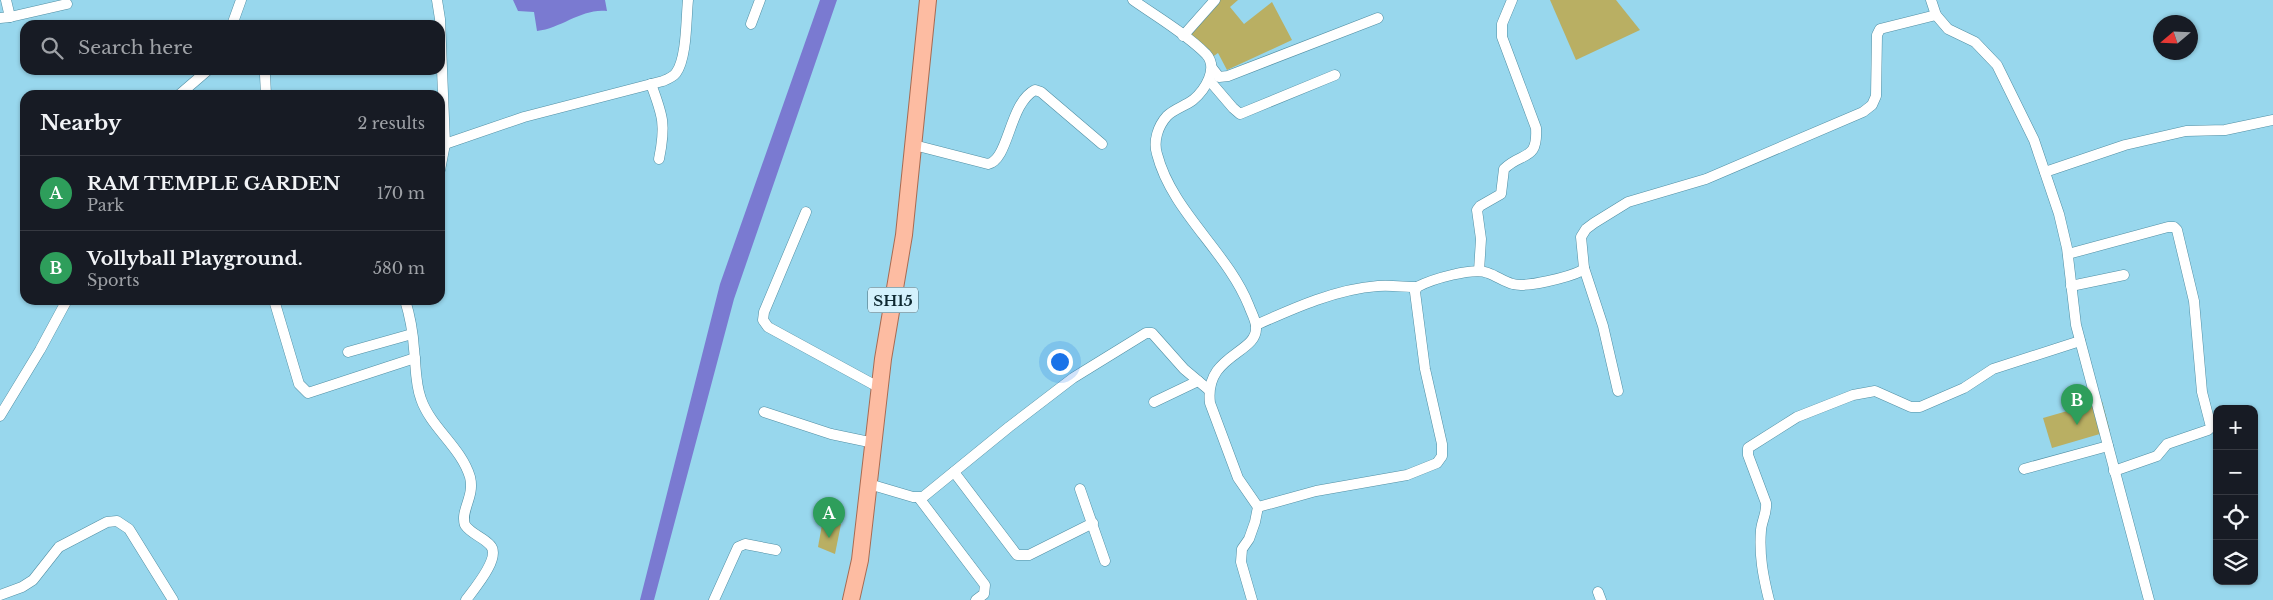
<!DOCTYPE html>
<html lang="en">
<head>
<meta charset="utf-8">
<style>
  :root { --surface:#171b24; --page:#20242c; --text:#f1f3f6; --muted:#9ea1a6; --line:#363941; --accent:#0b8043 }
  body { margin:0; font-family:"Libre Baskerville",serif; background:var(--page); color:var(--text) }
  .controls { position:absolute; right:15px; bottom:15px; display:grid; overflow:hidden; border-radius:10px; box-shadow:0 1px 4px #0004 }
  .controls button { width:45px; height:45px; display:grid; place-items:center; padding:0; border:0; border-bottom:1px solid var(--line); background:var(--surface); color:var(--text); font:25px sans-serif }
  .compass { position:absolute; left:2153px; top:15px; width:45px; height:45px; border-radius:50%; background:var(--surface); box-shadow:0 1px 4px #0004; rotate:251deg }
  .you { position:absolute; left:1059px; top:361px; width:18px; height:18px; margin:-12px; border:4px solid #fff; border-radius:50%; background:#1a73e8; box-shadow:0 0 0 8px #1a73e833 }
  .badge { display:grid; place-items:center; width:32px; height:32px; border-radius:50%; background:var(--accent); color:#fff; font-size:16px; font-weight:700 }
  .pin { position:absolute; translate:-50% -41px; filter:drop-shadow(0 1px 2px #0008) }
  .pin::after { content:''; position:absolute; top:26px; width:18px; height:15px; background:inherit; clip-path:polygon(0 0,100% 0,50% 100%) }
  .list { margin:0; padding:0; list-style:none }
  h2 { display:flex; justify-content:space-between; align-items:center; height:65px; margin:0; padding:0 20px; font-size:21px }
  h2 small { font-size:16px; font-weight:400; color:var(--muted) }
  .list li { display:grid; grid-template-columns:32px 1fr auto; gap:15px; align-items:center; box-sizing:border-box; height:75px; padding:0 20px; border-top:1px solid var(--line) }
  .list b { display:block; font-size:19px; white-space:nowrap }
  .list p { margin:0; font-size:16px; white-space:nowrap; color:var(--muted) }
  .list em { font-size:16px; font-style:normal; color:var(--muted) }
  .icon { flex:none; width:28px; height:28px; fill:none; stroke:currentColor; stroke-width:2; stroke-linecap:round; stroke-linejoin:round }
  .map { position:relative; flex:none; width:2273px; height:600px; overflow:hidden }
  .search { position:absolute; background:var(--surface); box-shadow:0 1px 4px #0004; left:20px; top:20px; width:425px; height:55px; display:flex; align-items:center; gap:12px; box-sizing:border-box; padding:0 18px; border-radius:15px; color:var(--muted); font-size:19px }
  .panel { position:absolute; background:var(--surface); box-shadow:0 1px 4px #0004; left:20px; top:90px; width:425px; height:215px; border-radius:15px }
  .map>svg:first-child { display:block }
  .green { fill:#b9af63 }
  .water { fill:#7a7ad1 }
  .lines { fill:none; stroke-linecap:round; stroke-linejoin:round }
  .minor-casing { stroke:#518fa4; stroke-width:11 }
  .primary-casing { stroke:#a86b52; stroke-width:18 }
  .minor { stroke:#fff; stroke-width:10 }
  .primary { stroke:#fdbca2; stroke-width:16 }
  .labels { text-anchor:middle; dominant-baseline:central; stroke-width:5; stroke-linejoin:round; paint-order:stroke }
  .shield { fill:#d4f2fd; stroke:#49656e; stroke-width:1 }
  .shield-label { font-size:15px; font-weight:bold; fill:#0e2931 }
</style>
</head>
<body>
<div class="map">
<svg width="2273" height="600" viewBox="0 0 2273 600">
  <rect width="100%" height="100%" fill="#98d7ed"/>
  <g class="green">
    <path d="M 1213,0 L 1238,0 L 1230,7 L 1244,24 L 1272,2 L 1292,40 L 1227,70 L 1218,53 L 1211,58 L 1184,33 Z"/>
    <path d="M 1550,0 L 1616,0 L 1640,30 L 1576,60 Z"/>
    <path d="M 2102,401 L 2110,431 L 2052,448 L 2043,418 Z"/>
    <path d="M 823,519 L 841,524 L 835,554 L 818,547 Z"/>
  </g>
  <g class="water">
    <path d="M 513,0 L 605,0 L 607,11 C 582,8 562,28 537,31 L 534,12 L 518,11 Z"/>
    <path d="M 820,0 L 837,0 L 734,299 L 654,600 L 640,600 L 720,284 Z"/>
  </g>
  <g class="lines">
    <defs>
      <g id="minor">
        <path d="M 437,0 L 440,19 L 445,144 L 440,170"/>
        <path d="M 1133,0 C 1157,17 1185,33 1206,54 C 1219,68 1205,90 1193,100 C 1185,106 1174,109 1167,116 C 1158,126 1153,141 1157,154 C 1172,212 1227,251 1249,306 C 1251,312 1256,320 1256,327 C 1258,354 1204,354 1210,403 L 1238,478 L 1258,507 L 1255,522 L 1249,539 L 1242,549 L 1241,562 L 1252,600"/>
        <path d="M 1931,0 L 1936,15 L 1948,29 L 1975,42 L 1997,65 L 2034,140 L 2059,214 L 2067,248 L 2076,325 L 2149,600"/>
        <path d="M 10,17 L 67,4"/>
        <path d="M 0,18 L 10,17 L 6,0"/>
        <path d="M 751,24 L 760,0"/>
        <path d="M 232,25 L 241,0"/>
        <path d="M 1183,36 L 1215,0"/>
        <path d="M 1212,68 L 1219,77 L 1228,76 L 1378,18"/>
        <path d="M 265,75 L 266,95"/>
        <path d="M 1209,80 L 1233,108 L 1240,114 L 1335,75"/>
        <path d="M 651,84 C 663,116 666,125 659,159"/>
        <path d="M 179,95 L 208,70"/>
        <path d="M 445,144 L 524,117 L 663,81 C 668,79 673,77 676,73 C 687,58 686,19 688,0"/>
        <path d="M 914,145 L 988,164 C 1009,160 1009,103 1035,90 L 1041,92 L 1102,144"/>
        <path d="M 2045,172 L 2125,145 L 2186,131 L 2225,130 L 2273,120"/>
        <path d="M 806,212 L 764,312 L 763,320 L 768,327 L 880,388"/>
        <path d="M 2068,254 L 2168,227 L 2174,227 L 2177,230 L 2194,301 L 2202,392 L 2211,427 L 2208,430 L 2167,444 L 2157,456 L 2114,471"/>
        <path d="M 1584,268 L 1603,326 L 1618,391"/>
        <path d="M 1479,271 L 1481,239 L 1477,210 L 1480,206 L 1501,194 L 1504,169 C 1522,151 1538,162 1536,128 L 1502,37 L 1502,24 L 1512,0"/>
        <path d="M 2071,286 L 2124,275"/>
        <path d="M 274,300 L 299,384 L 308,393 L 415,358"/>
        <path d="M 405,300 C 410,316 413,333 414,349 C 416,366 415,383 421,399 C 431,428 461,447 470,477 C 475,497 460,510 465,525 C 471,534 483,537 490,545 C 502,557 474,589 466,600"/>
        <path d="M 1256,325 C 1294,308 1336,289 1378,286 C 1391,285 1405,287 1417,287"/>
        <path d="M 348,352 L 412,334"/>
        <path d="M 1154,402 L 1198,381"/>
        <path d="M 764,412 L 831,434 L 874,443"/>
        <path d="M 0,416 L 40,350 L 67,300"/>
        <path d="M 2024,469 L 2108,446"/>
        <path d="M 954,472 L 1017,555 L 1029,555 L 1093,523"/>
        <path d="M 869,484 L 913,497 L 923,497 L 1009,427 L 1073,378 L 1146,333 L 1152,333 L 1184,369 L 1209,390"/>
        <path d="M 1080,489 L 1105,561"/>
        <path d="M 919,498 L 985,585 L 984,594 L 976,600"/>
        <path d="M 1258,507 L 1316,491 L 1407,475 L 1437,463 L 1442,456 L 1442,444 L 1425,369 L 1415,292 L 1417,287 C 1432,279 1473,267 1488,273 C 1497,276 1504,282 1513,284 C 1526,288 1569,277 1581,271 L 1584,268 L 1581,237 L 1586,229 L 1594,223 L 1628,202 L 1706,179 L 1863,112 L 1872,105 L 1876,96 L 1877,35 L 1880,29 L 1936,15"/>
        <path d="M 1598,592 L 1601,600"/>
        <path d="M 0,595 L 22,587 L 33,580 L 59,547 L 107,522 L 117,521 L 129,529 L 173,600"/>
        <path d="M 714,600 L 738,547 L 745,544 L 776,550"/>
        <path d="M 1769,600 C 1763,576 1759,555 1761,530 C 1762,520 1767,513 1766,503 L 1748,455 L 1748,448 L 1797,417 L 1853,395 L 1875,391 L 1911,407 L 1920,407 L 1964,388 L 1993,369 L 2080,341"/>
      </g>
      <path id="primary" d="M 851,600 L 860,560 L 883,359 L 904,235 L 928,0"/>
    </defs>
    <use href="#minor" class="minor-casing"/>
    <use href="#primary" class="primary-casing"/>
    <use href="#minor" class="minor"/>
    <use href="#primary" class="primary"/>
  </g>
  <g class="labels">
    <rect class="shield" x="868" y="287.5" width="50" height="25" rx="4"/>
    <g class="shield-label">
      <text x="893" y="300">SH15</text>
    </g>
  </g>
</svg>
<div class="controls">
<button>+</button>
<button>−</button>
<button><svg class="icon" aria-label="locate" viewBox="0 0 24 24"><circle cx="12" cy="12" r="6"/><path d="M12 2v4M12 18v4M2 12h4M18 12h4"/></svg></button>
<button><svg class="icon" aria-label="layers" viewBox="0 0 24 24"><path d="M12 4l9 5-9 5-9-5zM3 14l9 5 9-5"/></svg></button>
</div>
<svg class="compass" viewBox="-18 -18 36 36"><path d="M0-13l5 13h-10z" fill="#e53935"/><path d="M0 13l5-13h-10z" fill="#9ea1a6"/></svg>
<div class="you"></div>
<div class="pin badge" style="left:829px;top:538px;background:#2e9e5b">A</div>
<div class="pin badge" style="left:2077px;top:425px;background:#2e9e5b">B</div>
<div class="search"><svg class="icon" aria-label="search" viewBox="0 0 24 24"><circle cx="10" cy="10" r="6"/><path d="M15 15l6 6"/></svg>Search here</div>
<section class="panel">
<h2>Nearby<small>2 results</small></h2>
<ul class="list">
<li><span class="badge" style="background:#2e9e5b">A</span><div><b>RAM TEMPLE GARDEN</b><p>Park</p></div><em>170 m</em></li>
<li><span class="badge" style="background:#2e9e5b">B</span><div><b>Vollyball Playground.</b><p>Sports</p></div><em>580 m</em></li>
</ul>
</section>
</div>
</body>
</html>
